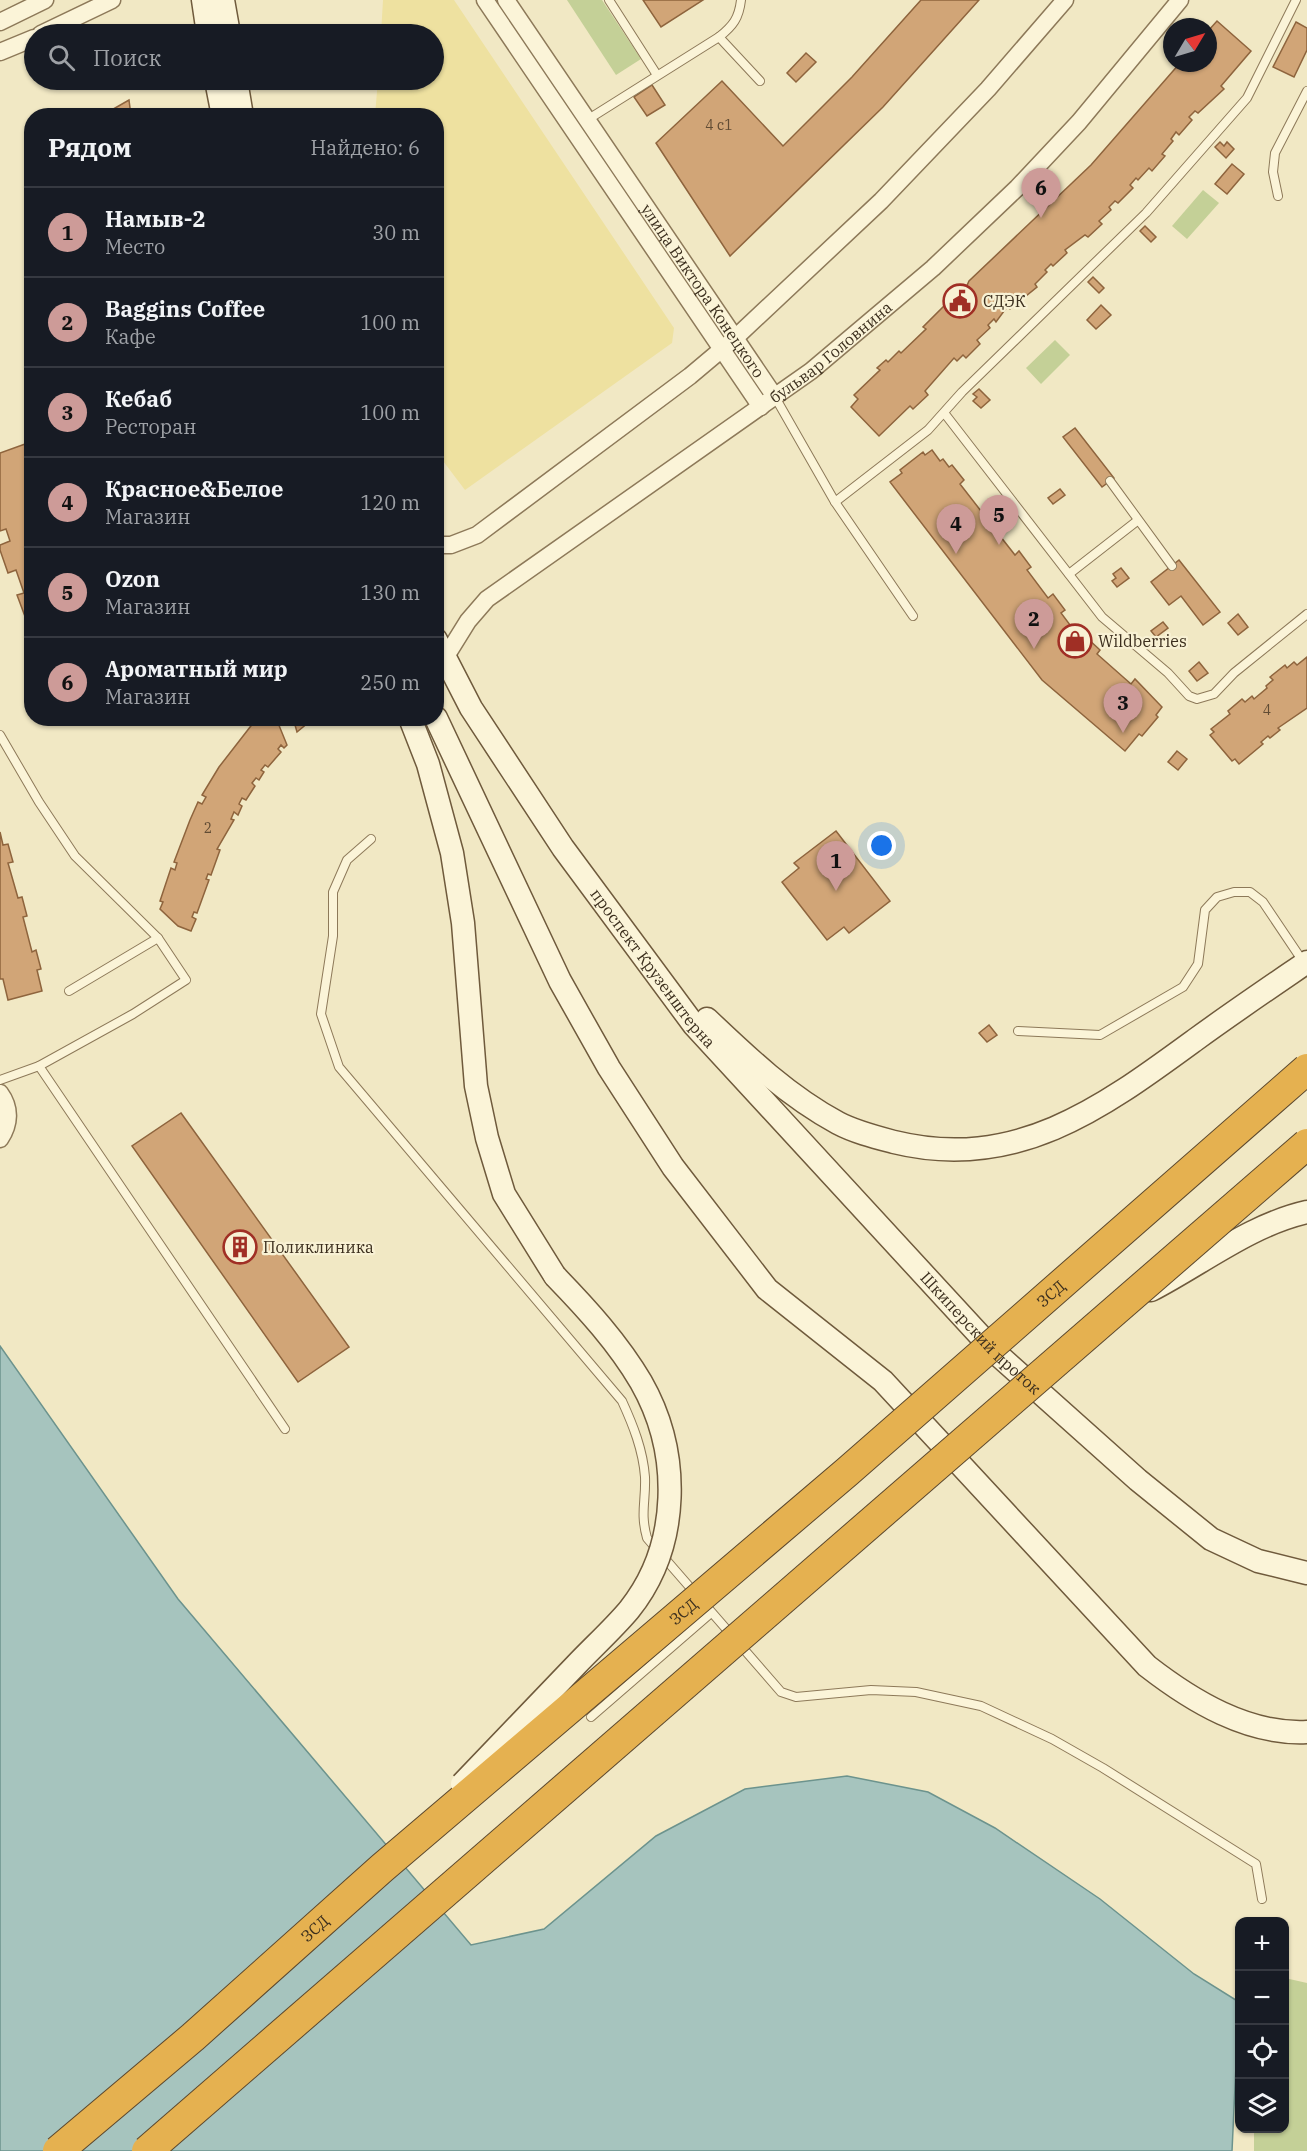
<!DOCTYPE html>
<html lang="ru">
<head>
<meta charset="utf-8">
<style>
  :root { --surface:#171b24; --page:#242831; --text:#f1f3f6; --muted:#9ea1a6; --line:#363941; --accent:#cd9b98 }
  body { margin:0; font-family:"IBM Plex Serif",serif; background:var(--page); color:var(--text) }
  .controls { position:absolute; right:18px; bottom:18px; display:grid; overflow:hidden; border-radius:12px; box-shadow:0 2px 4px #0004 }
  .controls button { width:54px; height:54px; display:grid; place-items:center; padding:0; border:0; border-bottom:2px solid var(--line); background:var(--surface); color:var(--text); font:30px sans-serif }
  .compass { position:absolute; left:1163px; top:18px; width:54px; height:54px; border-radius:50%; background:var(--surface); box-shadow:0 2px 4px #0004; rotate:52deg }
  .you { position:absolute; left:882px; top:846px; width:21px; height:21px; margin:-15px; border:4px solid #fff; border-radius:50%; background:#1a73e8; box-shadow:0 0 0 9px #1a73e833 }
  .badge { display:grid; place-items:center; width:39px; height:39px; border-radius:50%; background:var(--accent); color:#111; font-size:20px; font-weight:700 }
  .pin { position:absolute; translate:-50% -50px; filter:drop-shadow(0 2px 3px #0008) }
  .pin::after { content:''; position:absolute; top:32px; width:21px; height:18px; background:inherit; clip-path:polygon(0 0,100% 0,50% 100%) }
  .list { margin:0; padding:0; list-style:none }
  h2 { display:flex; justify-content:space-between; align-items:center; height:78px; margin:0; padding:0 24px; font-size:26px }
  h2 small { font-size:20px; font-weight:400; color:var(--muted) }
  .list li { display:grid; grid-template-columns:39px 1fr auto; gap:18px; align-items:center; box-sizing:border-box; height:90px; padding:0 24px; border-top:2px solid var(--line) }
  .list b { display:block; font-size:22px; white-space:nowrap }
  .list p { margin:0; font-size:20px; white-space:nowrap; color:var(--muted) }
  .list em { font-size:20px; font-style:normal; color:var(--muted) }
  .icon { flex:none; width:33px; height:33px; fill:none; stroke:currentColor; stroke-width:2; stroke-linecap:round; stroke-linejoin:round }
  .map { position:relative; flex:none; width:1307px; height:2151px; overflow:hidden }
  .search { position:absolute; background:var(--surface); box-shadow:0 2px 4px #0004; left:24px; top:24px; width:420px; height:66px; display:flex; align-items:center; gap:15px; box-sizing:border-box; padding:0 21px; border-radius:33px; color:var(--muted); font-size:22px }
  .panel { position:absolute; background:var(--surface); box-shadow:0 2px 4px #0004; left:24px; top:108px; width:420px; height:618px; border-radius:24px }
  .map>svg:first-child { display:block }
  .green { fill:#c4d097 }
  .sand { fill:#eee1a0 }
  .water { fill:#a6c4be; stroke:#6c938d; stroke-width:1.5 }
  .building { fill:#d1a577; stroke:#8e643d; stroke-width:1.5 }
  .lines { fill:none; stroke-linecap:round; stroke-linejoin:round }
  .service-casing { stroke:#8d7959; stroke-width:10 }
  .minor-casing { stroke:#8d7959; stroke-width:19 }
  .secondary-casing { stroke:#6f5a3c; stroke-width:25 }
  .service { stroke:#fbf4d8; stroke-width:8 }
  .minor { stroke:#fbf4d8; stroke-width:16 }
  .secondary { stroke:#fbf4d8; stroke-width:22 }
  .secondary-bridge-casing { stroke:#6f5a3c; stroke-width:25; stroke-linecap:butt }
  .motorway-bridge-casing { stroke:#5b472d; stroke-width:32; stroke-linecap:butt }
  .secondary-bridge { stroke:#fbf4d8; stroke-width:22 }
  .motorway-bridge { stroke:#e5b150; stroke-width:30 }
  .labels { text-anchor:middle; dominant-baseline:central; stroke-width:4.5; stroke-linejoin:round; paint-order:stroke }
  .number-label { font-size:14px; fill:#614c34 }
  .street-label { font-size:16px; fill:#3c2f1e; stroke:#f8f1d4 }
  .poi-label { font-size:16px; fill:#3c2f1e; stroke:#f8f1d4; text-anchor:start }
</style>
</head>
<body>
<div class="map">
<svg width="1307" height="2151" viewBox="0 0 1307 2151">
  <rect width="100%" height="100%" fill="#f1e8c4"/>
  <g class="green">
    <path d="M 567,0 L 602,0 L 641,59 L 616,75 Z"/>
    <path d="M 1203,190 L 1219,203 L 1187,239 L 1172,226 Z"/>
    <path d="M 1055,340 L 1070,355 L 1041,384 L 1026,368 Z"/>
    <path d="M 1285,1978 L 1307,1983 L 1307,2151 L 1254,2151 L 1254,2129 L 1284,2128 Z"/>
  </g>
  <path class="sand" d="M 383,0 L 454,0 L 674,328 L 672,343 L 465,490 L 437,453 L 436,116 L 375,115 L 378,80 L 434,80 L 434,34 L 381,34 Z"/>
  <path class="water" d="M 0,1346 L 178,1599 L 471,1945 L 544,1929 L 656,1836 L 745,1789 L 847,1776 L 928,1792 L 995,1828 L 1100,1899 L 1194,1974 L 1239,2002 L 1232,2151 L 0,2151 Z"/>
  <g class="building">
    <path d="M 643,0 L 703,0 L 661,27 Z"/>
    <path d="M 921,0 L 979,0 L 883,107 L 730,256 L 656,143 L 722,81 L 783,146 L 852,77 Z"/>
    <path d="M 1217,21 L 1251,51 L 1221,86 L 1224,89 L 1198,113 L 1195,111 L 1189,117 L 1192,120 L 1179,135 L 1176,132 L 1171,139 L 1173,141 L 1162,154 L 1165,156 L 1152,171 L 1149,168 L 1138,180 L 1136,178 L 1130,185 L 1133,188 L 1118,203 L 1115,201 L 1109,207 L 1111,210 L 1099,221 L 1102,224 L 1088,237 L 1085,235 L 1065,250 L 1067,253 L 1053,266 L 1051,264 L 1045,270 L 1047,272 L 1035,284 L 1037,287 L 1010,309 L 1007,307 L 996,322 L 994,319 L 988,325 L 990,328 L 977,340 L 980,344 L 966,358 L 963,355 L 957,361 L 954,358 L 925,391 L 928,395 L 913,409 L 910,406 L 879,436 L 851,407 L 858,399 L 854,395 L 880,370 L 877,368 L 886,360 L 888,362 L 899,351 L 901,353 L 926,329 L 923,327 L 950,300 L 953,302 L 965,290 L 969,281 L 1091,165 L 1180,63 L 1208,63 L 1208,31 Z"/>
    <path d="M 1296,22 L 1307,28 L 1307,50 L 1294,77 L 1273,67 Z"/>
    <path d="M 806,53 L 816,62 L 796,82 L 787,73 Z"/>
    <path d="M 652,85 L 665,105 L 647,116 L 634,97 Z"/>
    <path d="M 129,100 L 131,116 L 101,116 Z"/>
    <path d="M 1220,142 L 1224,146 L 1227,142 L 1234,149 L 1226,158 L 1215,147 Z"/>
    <path d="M 1232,164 L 1244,174 L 1227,194 L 1215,184 Z"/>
    <path d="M 1145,226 L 1156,237 L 1151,242 L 1140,231 Z"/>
    <path d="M 1093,277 L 1104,288 L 1099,293 L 1088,282 Z"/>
    <path d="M 1101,305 L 1111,315 L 1096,329 L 1087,320 Z"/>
    <path d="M 979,389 L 990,400 L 981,408 L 973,401 L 977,397 L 973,394 Z"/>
    <path d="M 1075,428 L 1114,478 L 1102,487 L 1063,437 Z"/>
    <path d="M 25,444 L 26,449 L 32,447 L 32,617 L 26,619 L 17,595 L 24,593 L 16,570 L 8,573 L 0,550 L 0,545 L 10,541 L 6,529 L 0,531 L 0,453 Z"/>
    <path d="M 932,450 L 940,461 L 943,459 L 949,467 L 952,465 L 964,480 L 960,484 L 981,511 L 986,508 L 998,523 L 993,527 L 1015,555 L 1019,551 L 1031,567 L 1027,570 L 1048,598 L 1053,594 L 1065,610 L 1061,613 L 1082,641 L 1087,638 L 1100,650 L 1097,654 L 1131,684 L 1135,679 L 1162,707 L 1156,715 L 1158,717 L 1142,736 L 1139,734 L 1125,751 L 1042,680 L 890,482 L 902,473 L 900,470 L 923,452 L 925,455 Z"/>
    <path d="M 1060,489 L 1065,495 L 1053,504 L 1048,498 Z"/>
    <path d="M 1179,560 L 1220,612 L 1203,625 L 1181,596 L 1169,605 L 1151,582 Z"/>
    <path d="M 1121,568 L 1129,578 L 1117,587 L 1112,581 L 1116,578 L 1113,574 Z"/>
    <path d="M 1238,614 L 1248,627 L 1238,635 L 1228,623 Z"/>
    <path d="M 1163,622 L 1168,628 L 1156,637 L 1151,631 Z"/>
    <path d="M 1307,657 L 1307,708 L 1278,728 L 1280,730 L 1270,738 L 1268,736 L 1261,742 L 1263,744 L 1239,764 L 1235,759 L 1232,761 L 1210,735 L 1214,732 L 1211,729 L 1230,714 L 1228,711 L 1242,699 L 1245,702 L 1252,696 L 1254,699 L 1267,688 L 1266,686 L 1273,680 L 1270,677 L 1285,665 L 1287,668 L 1294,662 L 1297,665 Z"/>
    <path d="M 1199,662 L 1208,673 L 1197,681 L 1189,671 Z"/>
    <path d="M 276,718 L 287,745 L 284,748 L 281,745 L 278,749 L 281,752 L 268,767 L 265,765 L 261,770 L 264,772 L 259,780 L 256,778 L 252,783 L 255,786 L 246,800 L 242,798 L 239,804 L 242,806 L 238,815 L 234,812 L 231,819 L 234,820 L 217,849 L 220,850 L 211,875 L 208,874 L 206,879 L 209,880 L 197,913 L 194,912 L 192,917 L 196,919 L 191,931 L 178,926 L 160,909 L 163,902 L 160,901 L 171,868 L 175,870 L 177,863 L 174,862 L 190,820 L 198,802 L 202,804 L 206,797 L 202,795 L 219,767 L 254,722 L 256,724 L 259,721 L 256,719 Z"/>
    <path d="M 293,718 L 307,718 L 309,722 L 297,732 Z"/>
    <path d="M 1177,751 L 1187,759 L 1178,770 L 1168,762 Z"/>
    <path d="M 836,831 L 890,901 L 849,933 L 844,927 L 827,940 L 782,882 L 799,868 L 794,863 Z"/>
    <path d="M 0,832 L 3,845 L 8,844 L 13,862 L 8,863 L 18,898 L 22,897 L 27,916 L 23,917 L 32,952 L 36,950 L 41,969 L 37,970 L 42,991 L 8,1000 L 3,979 L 0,979 Z"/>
    <path d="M 989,1025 L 997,1035 L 987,1042 L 979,1033 Z"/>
    <path d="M 181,1113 L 349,1347 L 298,1382 L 132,1146 Z"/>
  </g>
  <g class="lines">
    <defs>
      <g id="service">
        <path d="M 609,0 L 657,75"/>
        <path d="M 719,37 L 760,81"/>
        <path d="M 587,120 L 719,37 C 733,26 739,18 741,0"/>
        <path d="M 1278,196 L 1273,172 L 1275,153 L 1307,91"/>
        <path d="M 775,397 L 835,502 L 913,616"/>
        <path d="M 945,414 L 1102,617 L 1168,673 L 1189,696 L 1197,699 L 1214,694 L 1234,673 L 1307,614"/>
        <path d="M 1110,481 L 1172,566"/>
        <path d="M 835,502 L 928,430 L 962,392 L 1146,213 L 1247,98 L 1296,0"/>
        <path d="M 1069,574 L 1137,521"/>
        <path d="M 0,735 L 39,802 L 75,856 L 158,938 L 186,980 L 133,1014 L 39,1066 L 0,1080"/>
        <path d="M 371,839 L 347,860 L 333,892 L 333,936 L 321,1014 L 339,1067 L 622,1401 C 633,1425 643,1450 645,1477 C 646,1501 640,1513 647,1538 L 781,1692 L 796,1697 L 871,1690 L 916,1692 L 981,1706 L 1052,1739 L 1103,1768 L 1256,1864 L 1262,1899"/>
        <path d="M 69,991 L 158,938"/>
        <path d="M 1018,1031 L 1100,1035 L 1183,987 L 1198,964 L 1205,910 L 1217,897 L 1234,892 L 1250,892 L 1263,902 L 1304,963"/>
        <path d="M 39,1066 L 285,1429"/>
        <path d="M 591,1717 L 711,1613"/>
      </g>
      <g id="minor">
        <path d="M 485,0 L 761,407"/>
        <path id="s1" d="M 506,0 L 775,397"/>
        <path d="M 0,22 L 45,0"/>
        <path d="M 41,34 L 112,0"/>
        <path d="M 0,52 L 34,38"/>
        <path d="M 436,545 L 451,545 L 477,535 L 690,376 L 734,339 L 881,201 L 988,89 L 1065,0"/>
        <path id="s2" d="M 445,658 L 468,621 L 487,599 L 811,371 L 933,268 L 1017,188 L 1079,122 L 1180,0"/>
        <path d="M 0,1093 C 11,1108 10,1124 0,1139"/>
      </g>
      <g id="secondary">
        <path d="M 203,0 L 208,34"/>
        <path d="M 223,0 L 229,34"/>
        <path d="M 216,80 L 223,116"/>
        <path d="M 236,80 L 242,116"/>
        <path id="s3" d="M 436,640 L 471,708 L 563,848 L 694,1025 L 997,1354 L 1138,1480 L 1211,1539 L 1258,1561 L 1307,1573"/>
        <path d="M 410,718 L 428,764 L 452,853 L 463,923 L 476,1086 L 487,1138 L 504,1194 L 555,1276"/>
        <path d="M 436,718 L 560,981 L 609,1068 L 673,1167 L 767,1289 L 883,1381 L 1147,1666 C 1192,1701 1248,1735 1307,1732"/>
        <path d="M 707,1019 C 748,1058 788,1096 838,1123 C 855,1132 875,1137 894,1142 C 1016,1172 1102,1108 1195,1040 C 1232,1013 1269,988 1307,962"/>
        <path d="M 1151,1290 C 1203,1263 1250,1225 1307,1212"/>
      </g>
    </defs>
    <use href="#service" class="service-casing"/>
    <use href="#minor" class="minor-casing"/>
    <use href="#secondary" class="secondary-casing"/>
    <use href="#service" class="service"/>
    <use href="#minor" class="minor"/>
    <use href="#secondary" class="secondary"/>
    <defs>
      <path id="secondary-bridge" d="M 462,1784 C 500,1744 538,1705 576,1665 C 593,1647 613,1629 629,1610 C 681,1545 681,1452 641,1382 C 618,1343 587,1309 555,1276"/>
      <g id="motorway-bridge">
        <path id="s4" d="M 58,2151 L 193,2037 L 382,1868 L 847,1472 L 1307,1069"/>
        <path d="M 147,2151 L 1307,1144"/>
      </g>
    </defs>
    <use href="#secondary-bridge" class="secondary-bridge-casing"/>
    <use href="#motorway-bridge" class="motorway-bridge-casing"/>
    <use href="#secondary-bridge" class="secondary-bridge"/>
    <use href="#motorway-bridge" class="motorway-bridge"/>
  </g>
  <defs>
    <symbol id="civic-ring" viewBox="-11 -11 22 22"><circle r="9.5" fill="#f8f1d4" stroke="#a02f25" stroke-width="1.5"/><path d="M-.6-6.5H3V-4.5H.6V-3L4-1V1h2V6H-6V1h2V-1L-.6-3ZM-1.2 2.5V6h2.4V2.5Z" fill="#a02f25"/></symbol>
    <symbol id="shop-ring" viewBox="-11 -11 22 22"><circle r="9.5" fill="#f8f1d4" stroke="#a02f25" stroke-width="1.5"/><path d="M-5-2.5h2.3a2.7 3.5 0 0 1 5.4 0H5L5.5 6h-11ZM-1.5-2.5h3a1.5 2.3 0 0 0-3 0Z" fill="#a02f25"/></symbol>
    <symbol id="building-ring" viewBox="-11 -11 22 22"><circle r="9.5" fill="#f8f1d4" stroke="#a02f25" stroke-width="1.5"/><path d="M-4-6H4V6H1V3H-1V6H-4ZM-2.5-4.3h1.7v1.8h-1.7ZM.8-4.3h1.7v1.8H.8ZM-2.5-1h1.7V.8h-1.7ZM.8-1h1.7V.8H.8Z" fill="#a02f25"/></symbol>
  </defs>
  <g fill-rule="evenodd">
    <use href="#civic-ring" x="941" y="282" width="38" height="38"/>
    <use href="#shop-ring" x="1056" y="622" width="38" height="38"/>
    <use href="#building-ring" x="221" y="1228" width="38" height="38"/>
  </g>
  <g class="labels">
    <g class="number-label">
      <text x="719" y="125">4 с1</text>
      <text x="1267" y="710">4</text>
      <text x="208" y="828">2</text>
    </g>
    <g class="street-label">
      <text stroke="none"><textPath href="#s1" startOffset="351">улица Виктора Конецкого</textPath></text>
      <text stroke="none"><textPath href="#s2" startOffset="496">бульвар Головнина</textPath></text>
      <text stroke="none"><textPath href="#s3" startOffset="394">проспект Крузенштерна</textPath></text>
      <text stroke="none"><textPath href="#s4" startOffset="1312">ЗСД</textPath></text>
      <text stroke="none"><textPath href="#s3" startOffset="885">Шкиперский проток</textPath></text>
      <text stroke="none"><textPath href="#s4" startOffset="826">ЗСД</textPath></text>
      <text stroke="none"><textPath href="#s4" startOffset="340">ЗСД</textPath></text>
    </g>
    <g class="poi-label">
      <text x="983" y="301">СДЭК</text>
      <text x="1098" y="641">Wildberries</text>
      <text x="263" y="1247">Поликлиника</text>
    </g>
  </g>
</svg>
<div class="controls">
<button>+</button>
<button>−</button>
<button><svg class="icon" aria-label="locate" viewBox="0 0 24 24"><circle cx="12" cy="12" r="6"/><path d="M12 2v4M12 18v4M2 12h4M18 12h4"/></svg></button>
<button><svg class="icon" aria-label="layers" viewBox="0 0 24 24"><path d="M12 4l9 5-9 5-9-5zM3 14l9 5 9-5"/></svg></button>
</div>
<svg class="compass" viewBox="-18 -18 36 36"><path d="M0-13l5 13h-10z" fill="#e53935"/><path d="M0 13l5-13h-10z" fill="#9ea1a6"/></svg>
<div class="you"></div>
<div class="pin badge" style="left:836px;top:891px">1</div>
<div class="pin badge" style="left:1034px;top:649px">2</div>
<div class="pin badge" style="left:1123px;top:733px">3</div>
<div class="pin badge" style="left:956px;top:554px">4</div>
<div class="pin badge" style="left:999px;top:545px">5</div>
<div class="pin badge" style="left:1041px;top:218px">6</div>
<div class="search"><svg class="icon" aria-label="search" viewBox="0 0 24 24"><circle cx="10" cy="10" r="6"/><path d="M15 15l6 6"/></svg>Поиск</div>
<section class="panel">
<h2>Рядом<small>Найдено: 6</small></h2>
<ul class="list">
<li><span class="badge">1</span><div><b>Намыв-2</b><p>Место</p></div><em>30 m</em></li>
<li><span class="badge">2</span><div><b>Baggins Coffee</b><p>Кафе</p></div><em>100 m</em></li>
<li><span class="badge">3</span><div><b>Кебаб</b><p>Ресторан</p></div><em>100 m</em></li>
<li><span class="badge">4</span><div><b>Красное&amp;Белое</b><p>Магазин</p></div><em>120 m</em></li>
<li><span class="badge">5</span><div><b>Ozon</b><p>Магазин</p></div><em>130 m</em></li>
<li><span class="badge">6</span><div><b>Ароматный мир</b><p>Магазин</p></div><em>250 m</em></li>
</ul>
</section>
</div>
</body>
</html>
